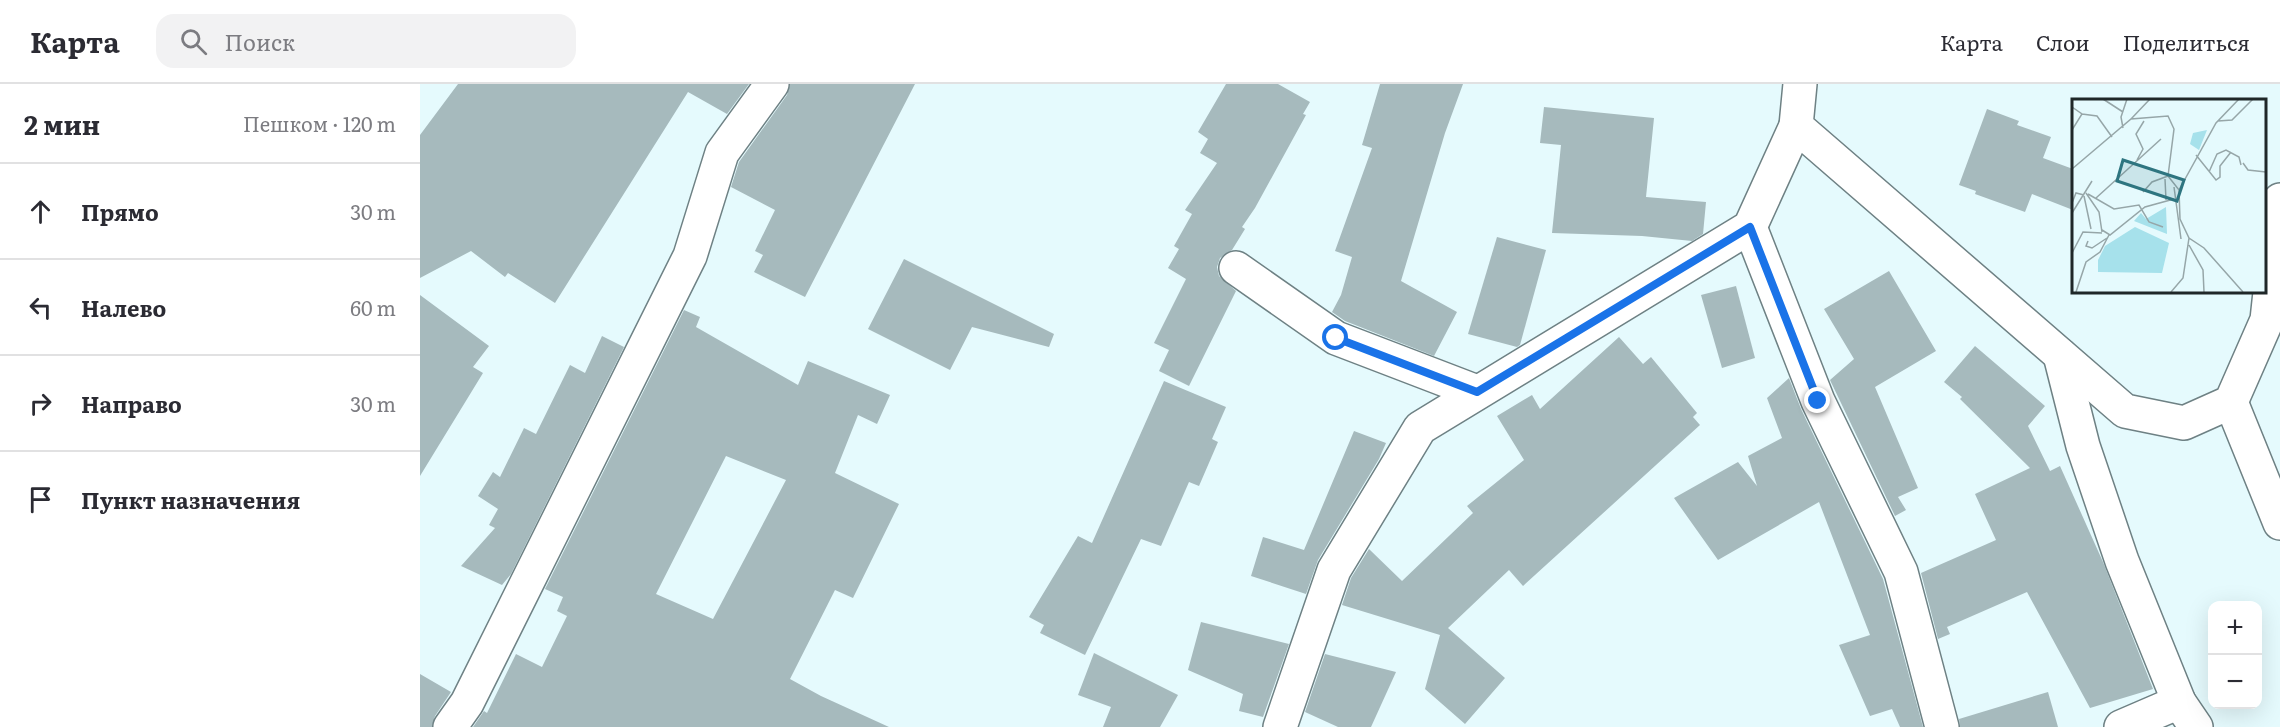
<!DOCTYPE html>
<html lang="ru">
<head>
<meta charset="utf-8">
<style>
  :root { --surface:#fff; --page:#f2f2f3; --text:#2b2b33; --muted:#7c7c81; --line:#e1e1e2 }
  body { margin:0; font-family:Literata,serif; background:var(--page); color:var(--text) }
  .controls { position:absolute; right:18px; bottom:18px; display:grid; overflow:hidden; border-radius:12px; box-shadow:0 6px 24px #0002 }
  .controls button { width:54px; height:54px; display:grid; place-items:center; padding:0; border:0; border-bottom:2px solid var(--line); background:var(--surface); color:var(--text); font:30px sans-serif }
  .stop { position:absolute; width:18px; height:18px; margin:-14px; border:4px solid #1a73e8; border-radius:50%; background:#fff }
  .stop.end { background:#1a73e8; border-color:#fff; box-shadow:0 2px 6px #0008 }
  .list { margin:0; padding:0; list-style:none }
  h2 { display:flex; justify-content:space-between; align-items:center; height:78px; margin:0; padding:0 24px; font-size:26px }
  h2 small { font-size:20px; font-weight:400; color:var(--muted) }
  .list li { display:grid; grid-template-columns:39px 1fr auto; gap:18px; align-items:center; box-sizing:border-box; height:96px; padding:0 24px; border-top:2px solid var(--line) }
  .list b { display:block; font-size:22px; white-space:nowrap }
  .list em { font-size:20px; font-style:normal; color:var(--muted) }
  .icon { flex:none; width:33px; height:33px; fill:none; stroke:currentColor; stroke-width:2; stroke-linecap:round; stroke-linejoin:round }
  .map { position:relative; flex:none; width:1860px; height:643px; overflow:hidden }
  header { display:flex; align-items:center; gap:36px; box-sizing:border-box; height:84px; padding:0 30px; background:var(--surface); border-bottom:2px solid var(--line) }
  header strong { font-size:28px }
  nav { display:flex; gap:33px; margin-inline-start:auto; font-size:21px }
  .search { width:420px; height:54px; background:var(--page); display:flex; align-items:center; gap:15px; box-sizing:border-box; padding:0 21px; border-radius:18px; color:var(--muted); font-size:22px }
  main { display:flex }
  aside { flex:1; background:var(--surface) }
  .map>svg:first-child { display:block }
  .building { fill:#a6babd; fill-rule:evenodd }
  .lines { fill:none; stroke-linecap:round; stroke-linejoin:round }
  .minor-casing { stroke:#6e8184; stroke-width:36 }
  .tertiary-casing { stroke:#6e8184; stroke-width:36 }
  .minor { stroke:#fff; stroke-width:33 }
  .tertiary { stroke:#fff; stroke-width:33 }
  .route { stroke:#1a73e8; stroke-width:8 }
  .inset-road { fill:none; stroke:#96a6a8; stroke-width:1.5 }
  .view { fill:#2e7580; fill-opacity:0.15; stroke:#2e7580; stroke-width:3 }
  .inset-edge { fill:none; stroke:#1f2728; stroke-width:3 }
</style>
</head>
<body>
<header>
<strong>Карта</strong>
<div class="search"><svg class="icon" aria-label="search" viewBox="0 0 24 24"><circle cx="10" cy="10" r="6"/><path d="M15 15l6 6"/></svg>Поиск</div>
<nav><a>Карта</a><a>Слои</a><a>Поделиться</a></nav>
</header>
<main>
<aside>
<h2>2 мин<small>Пешком · 120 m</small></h2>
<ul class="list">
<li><svg class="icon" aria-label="ahead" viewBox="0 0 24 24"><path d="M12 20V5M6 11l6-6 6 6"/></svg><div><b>Прямо</b></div><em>30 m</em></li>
<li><svg class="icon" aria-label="left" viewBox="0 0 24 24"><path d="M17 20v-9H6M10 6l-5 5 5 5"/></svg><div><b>Налево</b></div><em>60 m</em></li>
<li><svg class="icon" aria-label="right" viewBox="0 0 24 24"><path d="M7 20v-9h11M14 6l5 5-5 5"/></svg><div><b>Направо</b></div><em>30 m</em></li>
<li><svg class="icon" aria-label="arrive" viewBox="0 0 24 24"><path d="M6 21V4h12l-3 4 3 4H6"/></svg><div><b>Пункт назначения</b></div></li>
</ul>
</aside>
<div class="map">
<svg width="1860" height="643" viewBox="0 0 1860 643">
  <rect width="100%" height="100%" fill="#e5fafd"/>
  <g class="building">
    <path d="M 38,0 L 329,0 L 307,30 L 268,8 L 135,219 L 88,189 L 85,193 L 51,167 L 0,194 L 0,51 Z"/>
    <path d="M 370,0 L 495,0 L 385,213 L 334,188 L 343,171 L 335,167 L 355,126 L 311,103 L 319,78 L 367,11 Z"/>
    <path d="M 806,0 L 858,0 L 890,18 L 883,30 L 886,31 L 835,124 L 822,143 L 825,145 L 812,166 L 800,174 L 797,183 L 799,192 L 816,207 L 769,302 L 739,287 L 749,266 L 734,259 L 766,195 L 748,184 L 759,165 L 754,162 L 772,130 L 765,126 L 797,79 L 780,69 L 788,55 L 778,48 Z"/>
    <path d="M 960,0 L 1043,0 L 1025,49 L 981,197 L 1037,228 L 1014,272 L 925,237 L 912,228 L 921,211 L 932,173 L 915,167 L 952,64 L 942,61 Z"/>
    <path d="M 1124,23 L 1234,34 L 1226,113 L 1286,118 L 1283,150 L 1272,157 L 1222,152 L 1132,149 L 1141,61 L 1120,59 Z"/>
    <path d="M 1567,25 L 1599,37 L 1597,41 L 1631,53 L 1623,74 L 1653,85 L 1653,126 L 1612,110 L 1605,128 L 1555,110 L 1556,107 L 1539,101 Z"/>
    <path d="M 1077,153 L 1126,166 L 1100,261 L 1097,263 L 1048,250 Z"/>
    <path d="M 484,175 L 634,250 L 629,263 L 552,243 L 530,286 L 448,245 Z"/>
    <path d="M 1469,187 L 1516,267 L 1455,303 L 1498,404 L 1478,413 L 1486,426 L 1475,432 L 1410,296 L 1434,275 L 1404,225 Z"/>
    <path d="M 1316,202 L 1335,274 L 1302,284 L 1281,211 Z"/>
    <path d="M 0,211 L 69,262 L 53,283 L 63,289 L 0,392 Z"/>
    <path d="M 264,226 L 280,233 L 276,243 L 378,301 L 388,277 L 470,311 L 457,340 L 438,331 L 415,389 L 479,420 L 433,514 L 415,506 L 370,595 L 401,612 L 469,643 L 53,643 L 64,627 L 67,629 L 96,570 L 122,583 L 147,532 L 137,527 L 143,513 L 125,505 ZM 306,372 L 366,396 L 293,535 L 236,510 Z"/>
    <path d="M 182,252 L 204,263 L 91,490 L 82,501 L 41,482 L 75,444 L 69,441 L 78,425 L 58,412 L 73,388 L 80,393 L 104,344 L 116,350 L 150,281 L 165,289 Z"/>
    <path d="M 1199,253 L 1223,280 L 1231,273 L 1277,329 L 1273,333 L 1280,341 L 1103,502 L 1089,486 L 1028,544 L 1085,594 L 1045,640 L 1005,605 L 1020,551 L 922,521 L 931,494 L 949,465 L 982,497 L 1053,429 L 1047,422 L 1104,376 L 1077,332 L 1112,311 L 1120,325 Z"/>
    <path d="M 1555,262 L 1625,322 L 1608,342 L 1630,387 L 1640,382 L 1683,478 L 1733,605 L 1670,624 L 1607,508 L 1527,543 L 1530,550 L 1518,555 L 1501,489 L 1576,456 L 1555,410 L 1610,384 L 1540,315 L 1542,313 L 1524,298 Z"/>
    <path d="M 1369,294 L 1381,325 L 1463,495 L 1503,643 L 1480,643 L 1472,625 L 1450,632 L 1419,561 L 1450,551 L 1399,418 L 1298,476 L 1254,414 L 1318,378 L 1337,402 L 1328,372 L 1362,354 L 1347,314 Z"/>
    <path d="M 744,297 L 806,323 L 792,355 L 798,358 L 779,402 L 769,398 L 741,462 L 721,455 L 665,571 L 620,549 L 624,541 L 609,533 L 658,452 L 672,459 Z"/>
    <path d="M 934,347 L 966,359 L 959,375 L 898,476 L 886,510 L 831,492 L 843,453 L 884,466 Z"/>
    <path d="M 781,538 L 869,560 L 843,633 L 819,627 L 823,610 L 768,586 Z"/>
    <path d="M 674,569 L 758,611 L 740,643 L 683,643 L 691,623 L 658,611 Z"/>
    <path d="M 905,570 L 976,588 L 951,643 L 918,643 L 885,628 Z"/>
    <path d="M 0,590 L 31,608 L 15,632 L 12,643 L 0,643 Z"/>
    <path d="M 1628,608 L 1638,643 L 1540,643 L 1539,635 Z"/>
  </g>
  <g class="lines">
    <defs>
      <g id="minor">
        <path d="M 1330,143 L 1398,317 L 1481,488 L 1522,643"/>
        <path d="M 816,184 L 916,254 L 1057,308"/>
        <path d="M 1640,271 L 1663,362 L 1702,477 L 1759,618 L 1776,643"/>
        <path d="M 1811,318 L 1860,439"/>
        <path d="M 30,643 L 47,619 L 270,172 L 302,69 L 352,0"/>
        <path d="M 860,643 L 914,486 L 1000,344 L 1330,143 L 1376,42"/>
        <path d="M 1701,643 L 1759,618"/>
      </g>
      <path id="tertiary" d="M 1380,0 L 1376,42 L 1705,327 L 1764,339 L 1811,318 L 1847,236 L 1860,116"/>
    </defs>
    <use href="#minor" class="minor-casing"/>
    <use href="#tertiary" class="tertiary-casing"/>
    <use href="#minor" class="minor"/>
    <use href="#tertiary" class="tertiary"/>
  </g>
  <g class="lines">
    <path class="route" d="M 916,254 L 1057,308 L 1330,143 L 1398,317"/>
  </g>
  <g transform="translate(1652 15)">
    <rect width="194" height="194" fill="#e5fafd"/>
    <path d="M 135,31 L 127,51 L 118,45 L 121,34 ZM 94,108 L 95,135 L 62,122 L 69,114 L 74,120 ZM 63,128 L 97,144 L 90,174 L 26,173 L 26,161 L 33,147 Z" fill="#a6e1eb"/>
    <path class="inset-road" d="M 31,0 L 51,13M 0,8 L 10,15 L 0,31M 10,15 L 25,17 L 40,38M 59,20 L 78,0M 146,22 L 160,21 L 181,0M 51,29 L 49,18 L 55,0M 124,56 L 144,81 L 148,78 L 148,67 L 159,53M 65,61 L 71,50 L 64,35 L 72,22M 171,64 L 176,71 L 194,73M 0,70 L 59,20 L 96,17 L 102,30 L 96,77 L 107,91 L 144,24 L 167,0M 137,73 L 145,55 L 154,51 L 167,58 L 169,66M 93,80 L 94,101M 102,88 L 109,140M 107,91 L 108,120 L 117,139 L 132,149 L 171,193M 71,93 L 80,83 L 96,77M 14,94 L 27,113 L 30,133M 16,95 L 42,110 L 67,106 L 77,123 L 91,128M 12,97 L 19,130M 24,99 L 89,40M 0,104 L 4,94 L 12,96M 0,114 L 20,82M 30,131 L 38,136 L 73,108 L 102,100M 16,142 L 14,147 L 20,149 L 35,139M 117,146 L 131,171 L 132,193M 0,154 L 11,133 L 30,134M 4,193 L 14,163 L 28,153 L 37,136M 99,193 L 111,179 L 117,139"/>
    <path class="view" d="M 51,61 L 112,81 L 105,102 L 45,82 Z"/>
    <rect width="194" height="194" class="inset-edge"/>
  </g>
</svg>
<div class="controls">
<button>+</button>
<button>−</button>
</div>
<div class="stop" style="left:916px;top:254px"></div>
<div class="stop end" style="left:1398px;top:317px"></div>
</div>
</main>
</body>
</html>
